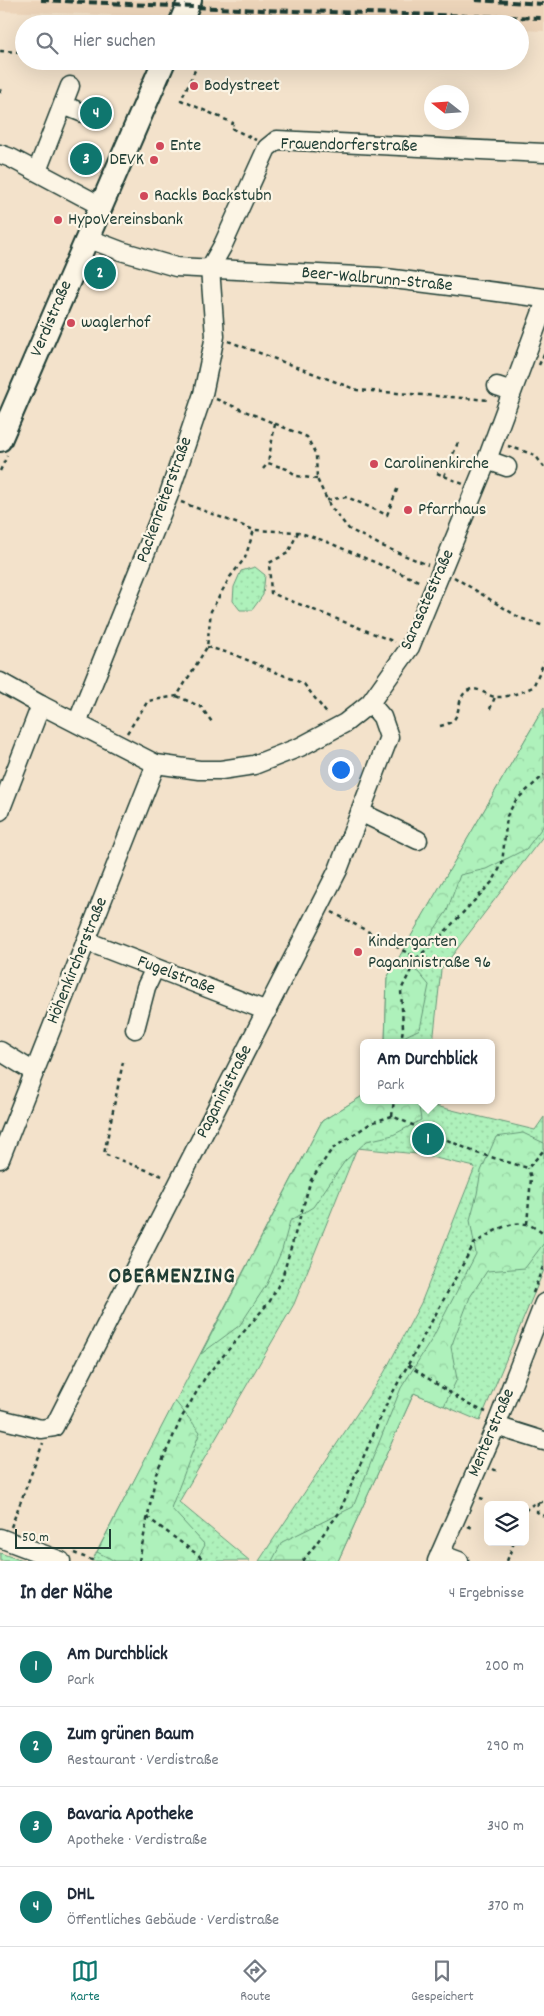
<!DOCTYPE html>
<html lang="de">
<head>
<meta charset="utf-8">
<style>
  :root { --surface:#fff; --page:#f6f6f7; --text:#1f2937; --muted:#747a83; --line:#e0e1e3; --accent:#0f766e }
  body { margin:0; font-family:Dekko,sans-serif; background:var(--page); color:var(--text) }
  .controls { position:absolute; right:15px; bottom:15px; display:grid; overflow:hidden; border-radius:8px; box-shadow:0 5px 20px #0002 }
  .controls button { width:45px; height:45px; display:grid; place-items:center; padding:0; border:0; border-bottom:1px solid var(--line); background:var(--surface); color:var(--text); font:25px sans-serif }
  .compass { position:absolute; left:424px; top:85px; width:45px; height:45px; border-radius:50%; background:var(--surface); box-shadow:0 5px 20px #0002; rotate:287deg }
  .scale { position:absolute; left:15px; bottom:12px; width:96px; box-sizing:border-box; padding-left:5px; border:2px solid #1f3d34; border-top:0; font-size:14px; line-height:18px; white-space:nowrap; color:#1f3d34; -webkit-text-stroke:4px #fcf5e5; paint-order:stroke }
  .you { position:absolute; left:340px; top:769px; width:18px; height:18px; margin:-12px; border:4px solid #fff; border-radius:50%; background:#1a73e8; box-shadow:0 0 0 8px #1a73e833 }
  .badge { display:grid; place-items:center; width:32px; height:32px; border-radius:50%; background:var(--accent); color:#fff; font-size:16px; font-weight:700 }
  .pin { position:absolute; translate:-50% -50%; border:2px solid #fff; box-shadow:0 1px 5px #0006 }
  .popup { position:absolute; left:360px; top:1039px; width:135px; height:65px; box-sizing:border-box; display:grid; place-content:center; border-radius:8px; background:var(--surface); filter:drop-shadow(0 1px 4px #0005); font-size:16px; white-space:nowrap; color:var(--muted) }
  .popup b { font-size:19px; color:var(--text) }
  .popup::after { content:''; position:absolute; left:50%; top:100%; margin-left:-10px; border:10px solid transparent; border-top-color:var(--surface) }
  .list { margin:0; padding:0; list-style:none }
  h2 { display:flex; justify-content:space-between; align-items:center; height:65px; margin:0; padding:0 20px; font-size:21px }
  h2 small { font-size:16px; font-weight:400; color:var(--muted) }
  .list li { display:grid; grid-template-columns:32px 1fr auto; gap:15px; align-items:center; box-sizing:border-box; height:80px; padding:0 20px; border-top:1px solid var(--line) }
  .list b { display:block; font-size:19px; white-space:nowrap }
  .list p { margin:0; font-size:16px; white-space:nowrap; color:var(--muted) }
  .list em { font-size:16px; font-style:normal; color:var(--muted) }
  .icon { flex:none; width:28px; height:28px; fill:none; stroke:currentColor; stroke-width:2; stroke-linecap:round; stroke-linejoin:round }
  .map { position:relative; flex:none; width:544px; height:1561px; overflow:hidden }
  .search { position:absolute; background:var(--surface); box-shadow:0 5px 20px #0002; left:15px; right:15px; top:15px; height:55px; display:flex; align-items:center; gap:12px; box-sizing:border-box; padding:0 18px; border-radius:28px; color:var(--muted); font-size:19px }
  .sheet { height:385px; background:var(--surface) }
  nav { display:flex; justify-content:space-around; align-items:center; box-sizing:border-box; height:70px; border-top:1px solid var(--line); background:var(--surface); font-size:14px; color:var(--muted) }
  nav a { display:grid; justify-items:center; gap:2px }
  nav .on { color:var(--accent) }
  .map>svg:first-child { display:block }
  .built { fill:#ecd4b9 }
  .grass { fill:url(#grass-dots); stroke:#669778 }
  .forest { fill:url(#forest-crowns); stroke:#669778 }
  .garden { fill:#aef1bb; stroke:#669778 }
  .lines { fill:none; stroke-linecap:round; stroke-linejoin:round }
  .minor-casing { stroke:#1f3d34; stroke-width:21 }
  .major-casing { stroke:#1f3d34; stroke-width:26 }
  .path { stroke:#1f3d34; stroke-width:2.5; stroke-dasharray:4 4; stroke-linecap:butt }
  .minor { stroke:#fcf5e5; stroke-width:18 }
  .major { stroke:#fcf5e5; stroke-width:22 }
  .rail { stroke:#1f3d34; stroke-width:4; stroke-dasharray:8 4; stroke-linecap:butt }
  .poi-dot { fill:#d1495b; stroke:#fcf5e5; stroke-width:2 }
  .labels { text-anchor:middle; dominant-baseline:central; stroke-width:4.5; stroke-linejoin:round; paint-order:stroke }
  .poi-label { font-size:18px; fill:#1f3d34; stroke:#fcf5e5; text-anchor:start }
  .street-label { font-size:18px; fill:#1f3d34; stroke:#fcf5e5 }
  .district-label { font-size:22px; font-weight:bold; letter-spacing:1px; fill:#1f3d34; stroke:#fcf5e5 }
</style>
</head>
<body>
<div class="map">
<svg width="544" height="1561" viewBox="0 0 544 1561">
  <defs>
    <pattern id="grass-dots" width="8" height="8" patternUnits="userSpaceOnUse" patternTransform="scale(1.25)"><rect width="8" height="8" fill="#aef1bb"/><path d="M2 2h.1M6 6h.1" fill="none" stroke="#95d0a1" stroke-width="1.8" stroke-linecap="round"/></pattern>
    <pattern id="forest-crowns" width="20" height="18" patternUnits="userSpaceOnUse" patternTransform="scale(1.25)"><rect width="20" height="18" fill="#aef1bb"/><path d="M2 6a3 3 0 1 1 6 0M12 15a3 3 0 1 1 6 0" fill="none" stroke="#95d0a1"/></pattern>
  </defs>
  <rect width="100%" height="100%" fill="#f3e2cb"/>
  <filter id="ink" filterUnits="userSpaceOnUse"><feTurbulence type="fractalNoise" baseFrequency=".02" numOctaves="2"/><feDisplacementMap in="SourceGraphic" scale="10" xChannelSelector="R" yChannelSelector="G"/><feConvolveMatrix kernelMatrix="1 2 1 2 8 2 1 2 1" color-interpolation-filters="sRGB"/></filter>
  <g filter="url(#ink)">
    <path class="built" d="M 0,0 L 544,0 L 544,31 L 520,30 L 520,24 L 367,24 L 0,11 Z"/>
    <g class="grass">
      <path d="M 255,567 L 265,575 L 263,595 L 252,610 L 240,610 L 233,601 L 234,587 L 241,571 Z"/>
      <path d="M 544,707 L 544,835 L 441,970 L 433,1043 L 385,1043 L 387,978 Z"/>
      <path d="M 364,1095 L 364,1100 L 427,1100 L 427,1104 L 535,1130 L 544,1117 L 544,1270 L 480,1421 L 414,1393 L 338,1561 L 259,1561 L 384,1373 L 421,1303 L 475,1167 L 417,1154 L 357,1148 L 294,1304 L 179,1502 L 250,1561 L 92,1561 L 322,1121 Z"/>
    </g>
    <g class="forest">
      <path d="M 544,707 L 544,825 L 526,849 L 486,869 L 460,875 L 447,911 L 428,939 L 407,943 Z"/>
      <path d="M 396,962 L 418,972 L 429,985 L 420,1029 L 395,1041 L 395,1043 L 385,1043 L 387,978 Z"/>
      <path d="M 364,1095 L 364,1100 L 418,1100 L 421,1120 L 393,1135 L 367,1141 L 345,1161 L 313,1207 L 290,1221 L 282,1250 L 267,1284 L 240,1325 L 201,1354 L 322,1121 Z"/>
      <path d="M 523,1133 L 544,1143 L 544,1243 L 525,1268 L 487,1271 L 470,1297 L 451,1347 L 457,1379 L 444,1406 L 414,1393 L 338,1561 L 272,1561 L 282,1542 L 353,1507 L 401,1388 L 432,1339 L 476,1254 L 470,1220 L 477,1194 L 481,1171 L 496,1137 Z"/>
      <path d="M 175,1401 L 200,1432 L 171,1508 L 205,1545 L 196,1561 L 115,1561 L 97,1552 Z"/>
    </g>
    <path class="garden" d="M 0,1553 L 23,1561 L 0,1561 Z"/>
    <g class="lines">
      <defs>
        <g id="minor">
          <path d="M 63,105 L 83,113"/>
          <path d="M 0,154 L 11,158 L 101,206"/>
          <path d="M 37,171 L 70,86"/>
          <path d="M 87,238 L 121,251 L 176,267 L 378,277 L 544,298"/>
          <path d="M 210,268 L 222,247 L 267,148 L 277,140 L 544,153"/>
          <path d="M 497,386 L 512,391"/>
          <path d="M 487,460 L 507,467"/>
          <path d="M 0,682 L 41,705 L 156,764 L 199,770 L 221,770 L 254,765 L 300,747 L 345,723 L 370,703 L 410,647 L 485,465 L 544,306"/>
          <path d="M 77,723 L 168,497 L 203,394 L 215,336 L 210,268"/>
          <path d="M 0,811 L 41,705"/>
          <path d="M 360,812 L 418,840"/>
          <path d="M 86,941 L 267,1011"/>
          <path d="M 135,1029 L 146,987 L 155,968"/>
          <path d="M 0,1051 L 34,1072"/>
          <path d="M 0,1159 L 156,764"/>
          <path d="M 0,1419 L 41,1429 L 54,1427 L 338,870 L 389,737 L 382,717 L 370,703"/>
          <path d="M 496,1426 L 544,1441"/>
          <path d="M 0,1538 L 61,1561"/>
          <path d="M 440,1554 L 459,1561"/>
          <path d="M 437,1561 L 496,1426 L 544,1303"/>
        </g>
        <g id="major">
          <path d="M 180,24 L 190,0"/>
          <path d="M 0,440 L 164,61"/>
        </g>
      </defs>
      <use href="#minor" class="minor-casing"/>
      <use href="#major" class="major-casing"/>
      <g class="path">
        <path d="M 0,51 L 24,52"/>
        <path d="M 115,61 L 139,62 L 145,64"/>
        <path d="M 187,61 L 197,66 L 181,100 L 233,123 L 231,128 L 256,140"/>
        <path d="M 0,93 L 3,86"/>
        <path d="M 228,341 L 357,390 L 490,400"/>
        <path d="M 539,365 L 544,354"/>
        <path d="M 216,399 L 307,437 L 316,455 L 317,479 L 330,506 L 349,529 L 382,546 L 428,565"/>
        <path d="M 275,424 L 268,463 L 287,469 L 297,476 L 317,479"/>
        <path d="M 508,446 L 535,455 L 544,467"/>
        <path d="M 263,469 L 268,463"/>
        <path d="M 0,471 L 7,456"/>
        <path d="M 437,473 L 463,484"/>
        <path d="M 444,476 L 459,440"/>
        <path d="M 327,500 L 347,497 L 387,515 L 398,487"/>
        <path d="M 181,502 L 254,530 L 298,532 L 325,541 L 421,582"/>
        <path d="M 298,532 L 288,553 L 269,563 L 271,593 L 395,642"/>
        <path d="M 454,577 L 520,618 L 544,626"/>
        <path d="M 207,647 L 233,654 L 304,684 L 328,715"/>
        <path d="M 177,696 L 201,707 L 212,722"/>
        <path d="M 490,709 L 495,697"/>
        <path d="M 440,726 C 444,725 448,724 451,722 C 462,715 456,695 469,690 C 478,686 487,696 495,697 C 507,698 522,692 533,687 L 544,662"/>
        <path d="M 127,733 L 148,701 L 177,696 L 207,647 L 211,611 L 230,577 L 245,558 L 254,530"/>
        <path d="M 332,912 L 417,958"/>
        <path d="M 401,1043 L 403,1028 L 401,990 L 417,958 L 437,940 L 493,881 L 502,864 L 507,816 L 516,800 L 544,775"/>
        <path d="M 123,1062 L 104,1154 L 165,1177"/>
        <path d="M 392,1116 L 394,1100"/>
        <path d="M 527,1224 L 531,1178 L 528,1168"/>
        <path d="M 533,1293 L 544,1264"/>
        <path d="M 408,1365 L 467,1404 L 486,1412"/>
        <path d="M 493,1469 L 499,1472"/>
        <path d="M 480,1498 L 487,1500"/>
        <path d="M 538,1502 L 537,1512 L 544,1516"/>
        <path d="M 525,1511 C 531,1505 535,1502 544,1502"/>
        <path d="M 147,1517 L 206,1561"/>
        <path d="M 468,1526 L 475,1529"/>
        <path d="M 11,1527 L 43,1443"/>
        <path d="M 74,1553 L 94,1561"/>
        <path d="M 139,1561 L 156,1474 L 182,1417 L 206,1376 L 270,1301 L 282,1278 L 311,1180 L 332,1149 L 371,1123 L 392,1116 L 477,1153 L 528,1168 L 544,1150"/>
        <path d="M 303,1561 L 339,1513 L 387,1403 L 474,1244 C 489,1234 507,1221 526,1224 C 532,1225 539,1231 544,1234"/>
        <path d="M 507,1561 L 514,1542"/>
      </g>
      <use href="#minor" class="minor"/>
      <use href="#major" class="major"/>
      <g class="rail">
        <path d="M 41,0 L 260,10 L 544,18"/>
        <path d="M 475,0 L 544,4"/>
      </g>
    </g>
  </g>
  <g class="poi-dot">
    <circle cx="194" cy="86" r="5"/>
    <circle cx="160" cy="146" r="5"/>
    <circle cx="154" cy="160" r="5"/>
    <circle cx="144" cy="196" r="5"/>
    <circle cx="58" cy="220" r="5"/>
    <circle cx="71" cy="323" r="5"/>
    <circle cx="374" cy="464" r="5"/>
    <circle cx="408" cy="510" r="5"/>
    <circle cx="358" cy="952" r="5"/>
  </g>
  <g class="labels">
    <g class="poi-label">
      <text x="204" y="86">Bodystreet</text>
      <text x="170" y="146">Ente</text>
      <text x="144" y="160" text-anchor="end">DEVK</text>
      <text x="154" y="196">Rackls Backstubn</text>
      <text x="68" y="220">HypoVereinsbank</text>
      <text x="81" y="323">waglerhof</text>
      <text x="384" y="464">Carolinenkirche</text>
      <text x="418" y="510">Pfarrhaus</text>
      <text x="368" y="942">Kindergarten<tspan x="368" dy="21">Paganinistraße 96</tspan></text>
    </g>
    <g class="street-label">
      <text transform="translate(349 146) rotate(1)">Frauendorferstraße</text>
      <text transform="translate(377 280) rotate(5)">Beer-Walbrunn-Straße</text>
      <text transform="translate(52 319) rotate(-67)">Verdistraße</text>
      <text transform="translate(165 500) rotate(-70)">Packenreiterstraße</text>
      <text transform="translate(428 600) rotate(-66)">Sarasatestraße</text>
      <text transform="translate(78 961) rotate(-68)">Höhenkircherstraße</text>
      <text transform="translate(176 976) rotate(21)">Fugelstraße</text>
      <text transform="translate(225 1092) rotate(-63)">Paganinistraße</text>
      <text transform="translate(492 1433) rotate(-67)">Menterstraße</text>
    </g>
    <g class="district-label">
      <text x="172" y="1277">OBERMENZING</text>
    </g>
  </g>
</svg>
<div class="controls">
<button><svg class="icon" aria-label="layers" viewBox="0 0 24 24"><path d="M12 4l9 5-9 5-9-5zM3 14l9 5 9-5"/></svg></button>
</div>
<svg class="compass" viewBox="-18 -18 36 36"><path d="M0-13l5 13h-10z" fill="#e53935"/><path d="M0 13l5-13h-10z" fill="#747a83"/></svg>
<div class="scale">50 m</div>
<div class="you"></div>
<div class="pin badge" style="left:428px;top:1139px">1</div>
<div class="popup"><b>Am Durchblick</b>Park</div>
<div class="pin badge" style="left:100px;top:273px">2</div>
<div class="pin badge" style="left:86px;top:159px">3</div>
<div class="pin badge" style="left:96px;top:113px">4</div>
<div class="search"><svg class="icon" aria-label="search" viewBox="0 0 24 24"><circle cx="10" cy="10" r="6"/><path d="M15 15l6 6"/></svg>Hier suchen</div>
</div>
<section class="sheet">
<h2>In der Nähe<small>4 Ergebnisse</small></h2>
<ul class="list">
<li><span class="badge">1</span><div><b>Am Durchblick</b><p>Park</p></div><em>200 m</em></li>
<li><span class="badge">2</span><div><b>Zum grünen Baum</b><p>Restaurant · Verdistraße</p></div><em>290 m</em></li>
<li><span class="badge">3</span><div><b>Bavaria Apotheke</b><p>Apotheke · Verdistraße</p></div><em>340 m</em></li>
<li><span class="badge">4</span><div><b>DHL</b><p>Öffentliches Gebäude · Verdistraße</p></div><em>370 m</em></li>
</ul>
</section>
<nav>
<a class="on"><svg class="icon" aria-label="map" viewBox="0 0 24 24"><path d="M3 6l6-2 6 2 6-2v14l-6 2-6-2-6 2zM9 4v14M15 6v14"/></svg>Karte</a>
<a><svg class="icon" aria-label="directions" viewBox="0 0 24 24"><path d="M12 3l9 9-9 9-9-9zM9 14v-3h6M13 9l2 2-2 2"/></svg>Route</a>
<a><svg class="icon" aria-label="saved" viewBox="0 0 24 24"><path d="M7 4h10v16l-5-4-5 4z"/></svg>Gespeichert</a>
</nav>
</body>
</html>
